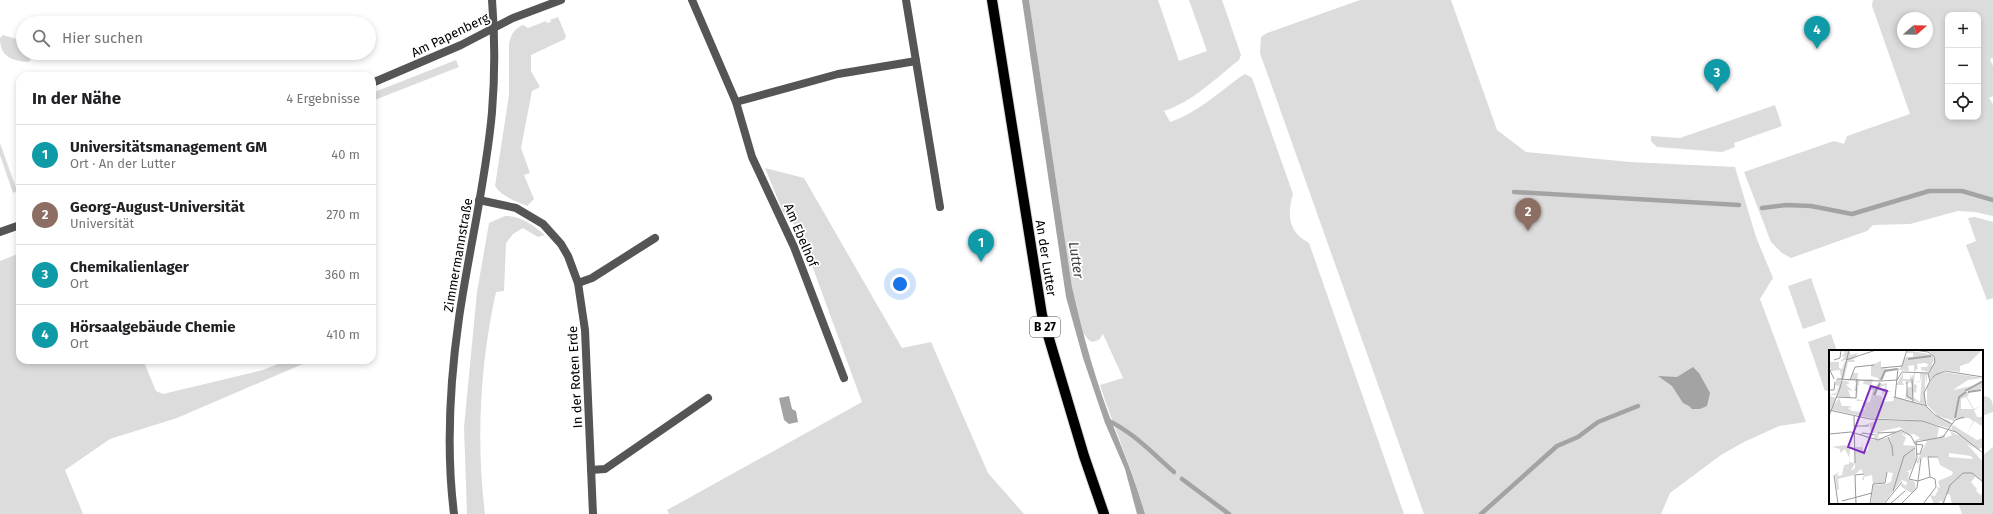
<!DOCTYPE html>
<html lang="de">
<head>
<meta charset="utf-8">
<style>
  :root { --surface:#fff; --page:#f2f2f2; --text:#202124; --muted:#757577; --line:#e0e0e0; --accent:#000 }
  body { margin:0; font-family:"Fira Sans",sans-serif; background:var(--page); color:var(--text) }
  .controls { position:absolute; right:12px; top:12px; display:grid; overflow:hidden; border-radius:8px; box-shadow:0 2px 6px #0003 }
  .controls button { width:36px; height:36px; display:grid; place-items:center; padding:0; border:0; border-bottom:1px solid var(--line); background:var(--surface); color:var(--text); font:20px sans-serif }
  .compass { position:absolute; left:1897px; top:12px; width:36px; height:36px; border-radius:50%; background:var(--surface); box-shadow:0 2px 6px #0003; rotate:70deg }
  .you { position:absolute; left:900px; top:284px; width:14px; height:14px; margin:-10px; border:3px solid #fff; border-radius:50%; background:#1a73e8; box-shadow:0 0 0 6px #1a73e833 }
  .badge { display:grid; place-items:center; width:26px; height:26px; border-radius:50%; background:var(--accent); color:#fff; font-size:13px; font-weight:700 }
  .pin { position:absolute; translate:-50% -33px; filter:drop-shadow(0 1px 2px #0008) }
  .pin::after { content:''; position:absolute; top:21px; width:14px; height:12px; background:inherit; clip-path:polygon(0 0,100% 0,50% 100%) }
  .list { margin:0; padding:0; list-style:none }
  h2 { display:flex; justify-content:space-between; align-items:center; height:52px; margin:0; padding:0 16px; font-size:17px }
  h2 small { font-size:13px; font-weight:400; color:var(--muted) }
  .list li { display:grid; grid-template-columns:26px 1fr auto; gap:12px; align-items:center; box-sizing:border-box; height:60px; padding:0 16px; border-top:1px solid var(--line) }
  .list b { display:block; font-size:15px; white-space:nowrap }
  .list p { margin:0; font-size:13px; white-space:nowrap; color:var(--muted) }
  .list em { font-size:13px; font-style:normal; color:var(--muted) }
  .icon { flex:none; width:22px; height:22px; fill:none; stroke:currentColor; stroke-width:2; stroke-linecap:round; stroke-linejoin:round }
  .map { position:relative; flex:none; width:1993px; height:514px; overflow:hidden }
  .search { position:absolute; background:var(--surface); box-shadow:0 2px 6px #0003; left:16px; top:16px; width:360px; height:44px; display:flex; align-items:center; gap:10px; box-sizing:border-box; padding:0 14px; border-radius:22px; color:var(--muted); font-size:15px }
  .panel { position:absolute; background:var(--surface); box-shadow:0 2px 6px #0003; left:16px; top:72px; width:360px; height:292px; border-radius:12px }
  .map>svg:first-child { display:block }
  .green { fill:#dcdcdc; fill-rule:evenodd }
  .water { fill:#a3a3a3 }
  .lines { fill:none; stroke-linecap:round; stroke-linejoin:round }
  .stream { stroke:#a3a3a3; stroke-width:4.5 }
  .primary-casing { stroke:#dbdbdb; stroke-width:12 }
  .street { stroke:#555; stroke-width:8 }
  .primary { stroke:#000; stroke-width:10 }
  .labels { text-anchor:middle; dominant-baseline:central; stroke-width:3.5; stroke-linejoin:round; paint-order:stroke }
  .shield { fill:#fff; stroke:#4c4c4c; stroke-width:1 }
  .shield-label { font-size:12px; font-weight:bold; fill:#000 }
  .street-label { font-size:13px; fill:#000; stroke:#fff }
  .water-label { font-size:14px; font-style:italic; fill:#444; stroke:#fff }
  .inset-river { fill:none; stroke:#a3a3a3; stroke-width:2 }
  .inset-road { fill:none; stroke:#999; stroke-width:1 }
  .view { fill:#7b2cbf; fill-opacity:0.15; stroke:#7b2cbf; stroke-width:2 }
  .inset-edge { fill:none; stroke:#000; stroke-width:2 }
</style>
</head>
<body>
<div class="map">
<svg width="1993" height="514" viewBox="0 0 1993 514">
  <rect width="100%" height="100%" fill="#fff"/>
  <g class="green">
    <path d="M 1029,0 L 1158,0 L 1179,61 L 1207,51 L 1189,0 L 1222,0 L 1241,55 L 1239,60 C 1215,79 1192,102 1164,111 L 1170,122 C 1197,113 1217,94 1240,77 L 1245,74 L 1252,78 L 1293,194 C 1287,215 1288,232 1309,243 L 1404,514 L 1145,514 C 1133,470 1114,429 1100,385 L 1123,378 L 1103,334 L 1099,340 L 1092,342 C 1078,335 1075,302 1072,287 Z"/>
    <path d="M 1360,0 L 1451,0 L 1497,130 L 1526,152 L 1630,162 L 1735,167 L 1756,237 L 1773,278 L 1760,299 L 1806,422 L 1779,426 L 1744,442 L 1721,455 L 1670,493 L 1661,514 L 1424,514 L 1260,53 L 1261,37 L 1267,33 Z"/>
    <path d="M 1873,0 L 1993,0 L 1993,58 L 1990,59 L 1993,66 L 1993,96 L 1989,98 L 1993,104 L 1993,216 L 1975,212 L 1958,211 L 1910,224 L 1873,225 L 1867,231 L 1791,258 L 1782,253 L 1771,242 L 1744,172 L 1834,141 L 1844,144 L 1847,136 L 1910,114 L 1872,6 ZM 1948,15 L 1978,15 L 1978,117 L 1948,117 ZM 1903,18 L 1927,18 L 1927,42 L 1903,42 Z"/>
    <path d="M 558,17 L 566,36 L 565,39 L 531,55 L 531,71 L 540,87 L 532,91 L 521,148 L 530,173 L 524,175 L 534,199 L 527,206 C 516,201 502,197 495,186 L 509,95 L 509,44 C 511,34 514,29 523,25 L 528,28 L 546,21 L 547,23 L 551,22 L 550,20 Z"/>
    <path d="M 3,35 L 23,41 L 23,53 L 33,53 L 29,62 C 12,61 0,57 0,38 Z"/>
    <path d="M 456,60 L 459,67 L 372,101 L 372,93 Z"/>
    <path d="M 1775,105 L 1782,126 L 1734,143 L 1735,147 L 1722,152 L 1657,147 L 1651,141 L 1651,136 L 1680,138 Z"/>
    <path d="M 0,143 L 17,191 L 13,193 L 0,155 Z"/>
    <path d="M 765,168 L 804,178 L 902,348 L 931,342 L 988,473 L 1024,514 L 669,514 L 667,510 L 862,402 L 799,230 L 783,212 Z"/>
    <path d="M 505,216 C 521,216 533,225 545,235 L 538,237 L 523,228 L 513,234 L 506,243 L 504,291 L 496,292 C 480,364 476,441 485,514 L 467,514 L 464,427 L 477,292 L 489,223 Z"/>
    <path d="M 1975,217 L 1993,222 L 1993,298 L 1987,300 L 1966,245 L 1976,241 L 1968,218 Z"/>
    <path d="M 20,253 L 20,360 L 148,360 L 144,362 L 156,391 L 163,394 L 263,370 L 288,360 L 312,360 L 177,418 L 110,439 L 65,470 L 83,514 L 0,514 L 0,261 Z"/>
    <path d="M 1811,278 L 1826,321 L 1803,329 L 1788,286 Z"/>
    <path d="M 1831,334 L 1837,351 L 1830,351 L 1830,390 L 1825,391 L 1808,342 Z"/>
    <path d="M 1982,396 C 1993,396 1993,403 1993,412 L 1982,416 Z"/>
    <path d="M 1993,447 L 1993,514 L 1962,514 L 1958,503 L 1982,503 L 1982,456 Z"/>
  </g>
  <g class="water">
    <path d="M 1022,0 L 1029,0 L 1072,287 C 1083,336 1097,386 1116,433 C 1127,460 1137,486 1145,514 L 1137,514 L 1125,469 L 1105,423 L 1083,358 L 1066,297 Z"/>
    <path d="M 1693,367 L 1699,373 L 1710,393 L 1707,406 L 1700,409 L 1692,409 L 1689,406 L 1683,403 L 1672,386 L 1658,376 L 1677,377 Z"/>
    <path d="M 789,396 L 792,409 L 796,411 L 798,422 L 789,424 L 784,420 L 779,398 Z"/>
  </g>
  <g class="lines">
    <g class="stream">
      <path d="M 1514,192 L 1739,205"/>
      <path d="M 1762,208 L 1786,205 L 1811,206 L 1852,214 L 1929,191 L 1962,191 L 1993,200"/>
      <path d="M 1107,420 C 1133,432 1152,453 1174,472"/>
      <path d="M 1182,479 L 1229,514"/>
      <path d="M 1481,514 L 1557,446 L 1578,437 L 1598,422 L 1638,406"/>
    </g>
    <defs>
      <path id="primary" d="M 992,0 L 1042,315 L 1084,456 L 1104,514"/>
    </defs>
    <use href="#primary" class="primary-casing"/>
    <g class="street">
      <path d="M 692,0 L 736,102 L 752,157 L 794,247 L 844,378"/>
      <path d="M 906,0 L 940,207"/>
      <path d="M 372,83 L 461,45 L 513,18 L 561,0"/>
      <path d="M 736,102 L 838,74 L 916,61"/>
      <path d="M 479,200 L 516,208 L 543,224 L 561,244 L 568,256 L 578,283 L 585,330 L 593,514"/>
      <path d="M 0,232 L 20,225"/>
      <path d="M 578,283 L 592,278 L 655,238"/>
      <path d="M 591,470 L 605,469 L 708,398"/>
      <path d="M 454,514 C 446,450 450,381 459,318 C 469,249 486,181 492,112 C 495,75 495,37 492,0"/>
    </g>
    <use href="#primary" class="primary"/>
  </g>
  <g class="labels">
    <rect class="shield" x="1030" y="317" width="30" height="20" rx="3"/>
    <g class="shield-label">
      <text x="1045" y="327">B 27</text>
    </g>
    <g class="street-label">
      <text transform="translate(450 35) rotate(-26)">Am Papenberg</text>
      <text transform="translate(801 235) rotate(67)">Am Ebelhof</text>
      <text transform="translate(458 255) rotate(-80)">Zimmermannstraße</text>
      <text transform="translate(1046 258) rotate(81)">An der Lutter</text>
      <text transform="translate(575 377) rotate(-93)">In der Roten Erde</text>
    </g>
    <g class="water-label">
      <text transform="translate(1076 260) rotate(81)">Lutter</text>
    </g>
  </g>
  <g transform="translate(1829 350)">
    <rect width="154" height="154" fill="#fff"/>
    <path d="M 20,0 L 22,5 L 25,4 L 24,0 L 25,4 L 29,3 L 25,9 L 21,10 L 25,10 L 26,12 L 19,12 L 15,29 L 6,28 L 12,28 L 11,20 L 2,21 L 0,12 L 10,12 L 10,18 L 13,19 L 16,11 L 19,11 L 16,10 L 11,12 L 16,6 L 12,7 L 16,2 L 13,1 ZM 78,0 L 104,5 L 105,13 L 99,22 L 92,20 L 92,17 L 98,17 L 99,14 L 95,13 L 88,14 L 89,19 L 86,20 L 88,22 L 85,21 L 85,15 L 79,16 L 80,21 L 70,20 L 77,7 L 84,7 L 84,3 L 78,3 ZM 88,0 L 153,0 L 140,13 L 131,16 L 131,22 L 115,20 L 101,29 L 99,26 L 106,6 L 115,3 L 106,6 L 101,2 ZM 52,11 L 52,18 L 68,20 L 57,21 L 53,30 L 50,31 L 49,28 L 42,26 L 42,15 ZM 81,22 L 82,28 L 86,22 L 85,34 L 88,35 L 87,43 L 85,42 L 84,47 L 91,52 L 93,24 L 91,32 L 86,31 L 91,31 L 91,23 L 98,23 L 98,35 L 96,24 L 96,55 L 76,48 L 79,37 L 83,37 L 82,32 L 76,34 L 77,31 L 73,31 L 75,35 L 67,35 L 74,23 L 74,29 L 81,29 ZM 115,22 L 154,28 L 139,30 L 124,40 L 148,35 L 154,31 L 154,38 L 138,41 L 141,38 L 129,47 L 125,71 L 109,66 L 98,55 L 98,37 L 106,25 ZM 24,23 L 29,23 L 28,30 L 44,29 L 42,35 L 45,37 L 50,33 L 47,30 L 53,34 L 58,33 L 57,40 L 63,42 L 56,42 L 53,46 L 53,38 L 55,41 L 56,35 L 48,39 L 47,45 L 53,46 L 54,52 L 64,51 L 65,48 L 60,47 L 72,48 L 98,57 L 105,65 L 120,71 L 123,75 L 120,78 L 89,70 L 41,68 L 0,59 L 1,46 L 7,48 L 5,55 L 10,48 L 13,56 L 22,56 L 22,60 L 21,57 L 19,58 L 23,61 L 34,62 L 31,60 L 36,59 L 34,53 L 41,52 L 44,40 L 40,39 L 40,35 L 34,34 L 35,31 L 30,31 L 30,35 L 27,37 L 29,37 L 28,49 L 35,51 L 28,51 L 27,44 L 25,48 L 28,41 L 25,41 L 27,33 L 25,30 L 17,32 L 21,33 L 17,35 L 24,41 L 19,40 L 22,48 L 9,46 L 10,38 L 7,45 L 0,45 L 7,43 L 10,36 L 6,35 L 7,29 L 12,31 L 11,38 L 13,31 L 24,30 L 22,29 ZM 137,42 L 141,42 L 138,47 L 145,59 L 154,55 L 145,60 L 148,67 L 154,67 L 154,77 L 145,71 L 138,84 L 148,90 L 154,88 L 154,98 L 149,99 L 122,79 L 124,75 L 138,84 L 144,71 L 140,68 L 126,69 L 130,47 ZM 137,47 L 144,59 L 132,59 L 132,49 ZM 49,70 L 91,71 L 110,77 L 108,88 L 116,84 L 116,88 L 123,85 L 121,81 L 133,87 L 147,99 L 138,94 L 154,112 L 154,132 L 147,126 L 142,132 L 148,139 L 147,141 L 152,145 L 154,142 L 154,154 L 123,154 L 121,145 L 117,144 L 115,154 L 111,150 L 110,154 L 105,154 L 101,145 L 106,146 L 109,140 L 108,137 L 111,138 L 109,131 L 123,125 L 124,122 L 111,115 L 108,106 L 91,108 L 90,113 L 87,113 L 98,91 L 90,90 L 86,94 L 85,91 L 91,88 L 85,84 L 79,85 L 71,77 L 50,82 L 49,90 L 45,90 L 38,88 L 26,82 L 44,89 L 47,83 L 42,83 L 41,75 L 33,76 ZM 120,103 L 142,106 L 144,109 L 120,107 ZM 69,81 L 74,81 L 78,86 L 72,83 L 77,88 L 74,95 L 86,96 L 87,110 L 82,120 L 77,121 L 80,122 L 79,129 L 86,132 L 87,140 L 83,143 L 77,140 L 72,136 L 73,133 L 77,136 L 78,132 L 73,130 L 54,154 L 42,154 L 44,135 L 56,134 L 62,132 L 64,123 L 58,122 L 55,133 L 44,134 L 43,125 L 35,127 L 35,130 L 33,130 L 35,125 L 32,119 L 25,125 L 9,129 L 10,139 L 8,140 L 6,124 L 10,122 L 8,126 L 13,125 L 15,115 L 20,114 L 20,107 L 16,99 L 11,103 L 11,99 L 3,97 L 16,95 L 20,99 L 21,97 L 25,98 L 21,98 L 20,112 L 26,113 L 22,121 L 26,118 L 26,97 L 33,97 L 33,91 L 34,101 L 39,100 L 40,89 L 59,88 L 63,95 L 60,87 Z" fill="#dcdcdc" fill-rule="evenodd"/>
    <path class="inset-river" d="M 79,9 L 102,6M 52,30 L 56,21 L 68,19M 136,41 L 154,31M 139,42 L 152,40M 45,45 L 51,33M 126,68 L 130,47 L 137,42"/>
    <path class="inset-road" d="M 85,0 L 99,2 L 105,6 L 106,12 L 99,24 L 101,31M 5,10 L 11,8 L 12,0M 17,10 L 47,0M 0,18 L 5,29M 52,18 L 73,16 L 78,0M 8,29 L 52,31 L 68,30 L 73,22 L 99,23M 83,29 L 84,52M 21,30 L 26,17 L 45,15M 78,32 L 78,46 L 83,49M 0,40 L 5,40 L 6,32M 7,47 L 27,48 L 28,29M 65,47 L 98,56M 66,47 L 69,18M 0,60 L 41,69 L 93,71 L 127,82 L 154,103M 0,66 L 11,38 L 20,0M 25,66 L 26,113M 123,74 L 106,65 L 97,56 L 95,43 L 101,31 L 106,25 L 116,21 L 154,27M 25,76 L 40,76M 49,83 L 67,82M 0,84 L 22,82 L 49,90 L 72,80 L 82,86 L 86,94M 31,85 L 34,83 L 46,85M 59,87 L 63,96 L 64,106M 86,94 L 94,95 L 91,104 L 87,104M 5,125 L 9,154M 101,127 L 89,131 L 80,129 L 88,108 L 87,92 L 114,87 L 126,70 L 135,67M 101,127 L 99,107 L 109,107M 64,141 L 75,106 L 86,98M 13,151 L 43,143M 27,154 L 26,125 L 35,124M 41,154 L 44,134 L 56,133 L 58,122M 55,154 L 73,132M 61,154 L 76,141M 72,154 L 88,138 L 92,108M 94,154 L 107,137 L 106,129 L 101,127M 114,154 L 121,135 L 134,123 L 143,123 L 154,132"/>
    <path class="view" d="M 42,36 L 58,41 L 35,103 L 19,97 Z"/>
    <rect width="154" height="154" class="inset-edge"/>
  </g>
</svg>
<div class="controls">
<button>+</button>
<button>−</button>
<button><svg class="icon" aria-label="locate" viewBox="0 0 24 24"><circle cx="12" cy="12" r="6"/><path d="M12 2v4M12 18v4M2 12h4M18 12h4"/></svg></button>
</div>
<svg class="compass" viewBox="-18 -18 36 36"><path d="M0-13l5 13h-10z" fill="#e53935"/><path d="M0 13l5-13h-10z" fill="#757577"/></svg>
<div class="you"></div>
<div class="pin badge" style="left:981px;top:262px;background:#0f9aa8">1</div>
<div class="pin badge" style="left:1528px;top:231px;background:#8d6e63">2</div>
<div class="pin badge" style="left:1717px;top:92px;background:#0f9aa8">3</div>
<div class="pin badge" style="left:1817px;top:49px;background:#0f9aa8">4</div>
<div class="search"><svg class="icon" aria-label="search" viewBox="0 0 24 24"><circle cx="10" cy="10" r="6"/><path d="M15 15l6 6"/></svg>Hier suchen</div>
<section class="panel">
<h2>In der Nähe<small>4 Ergebnisse</small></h2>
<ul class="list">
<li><span class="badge" style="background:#0f9aa8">1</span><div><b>Universitätsmanagement GM</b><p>Ort · An der Lutter</p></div><em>40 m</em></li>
<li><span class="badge" style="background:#8d6e63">2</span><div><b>Georg-August-Universität</b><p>Universität</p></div><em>270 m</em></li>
<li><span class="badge" style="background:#0f9aa8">3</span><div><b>Chemikalienlager</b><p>Ort</p></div><em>360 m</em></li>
<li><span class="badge" style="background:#0f9aa8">4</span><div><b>Hörsaalgebäude Chemie</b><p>Ort</p></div><em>410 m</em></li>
</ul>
</section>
</div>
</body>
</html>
